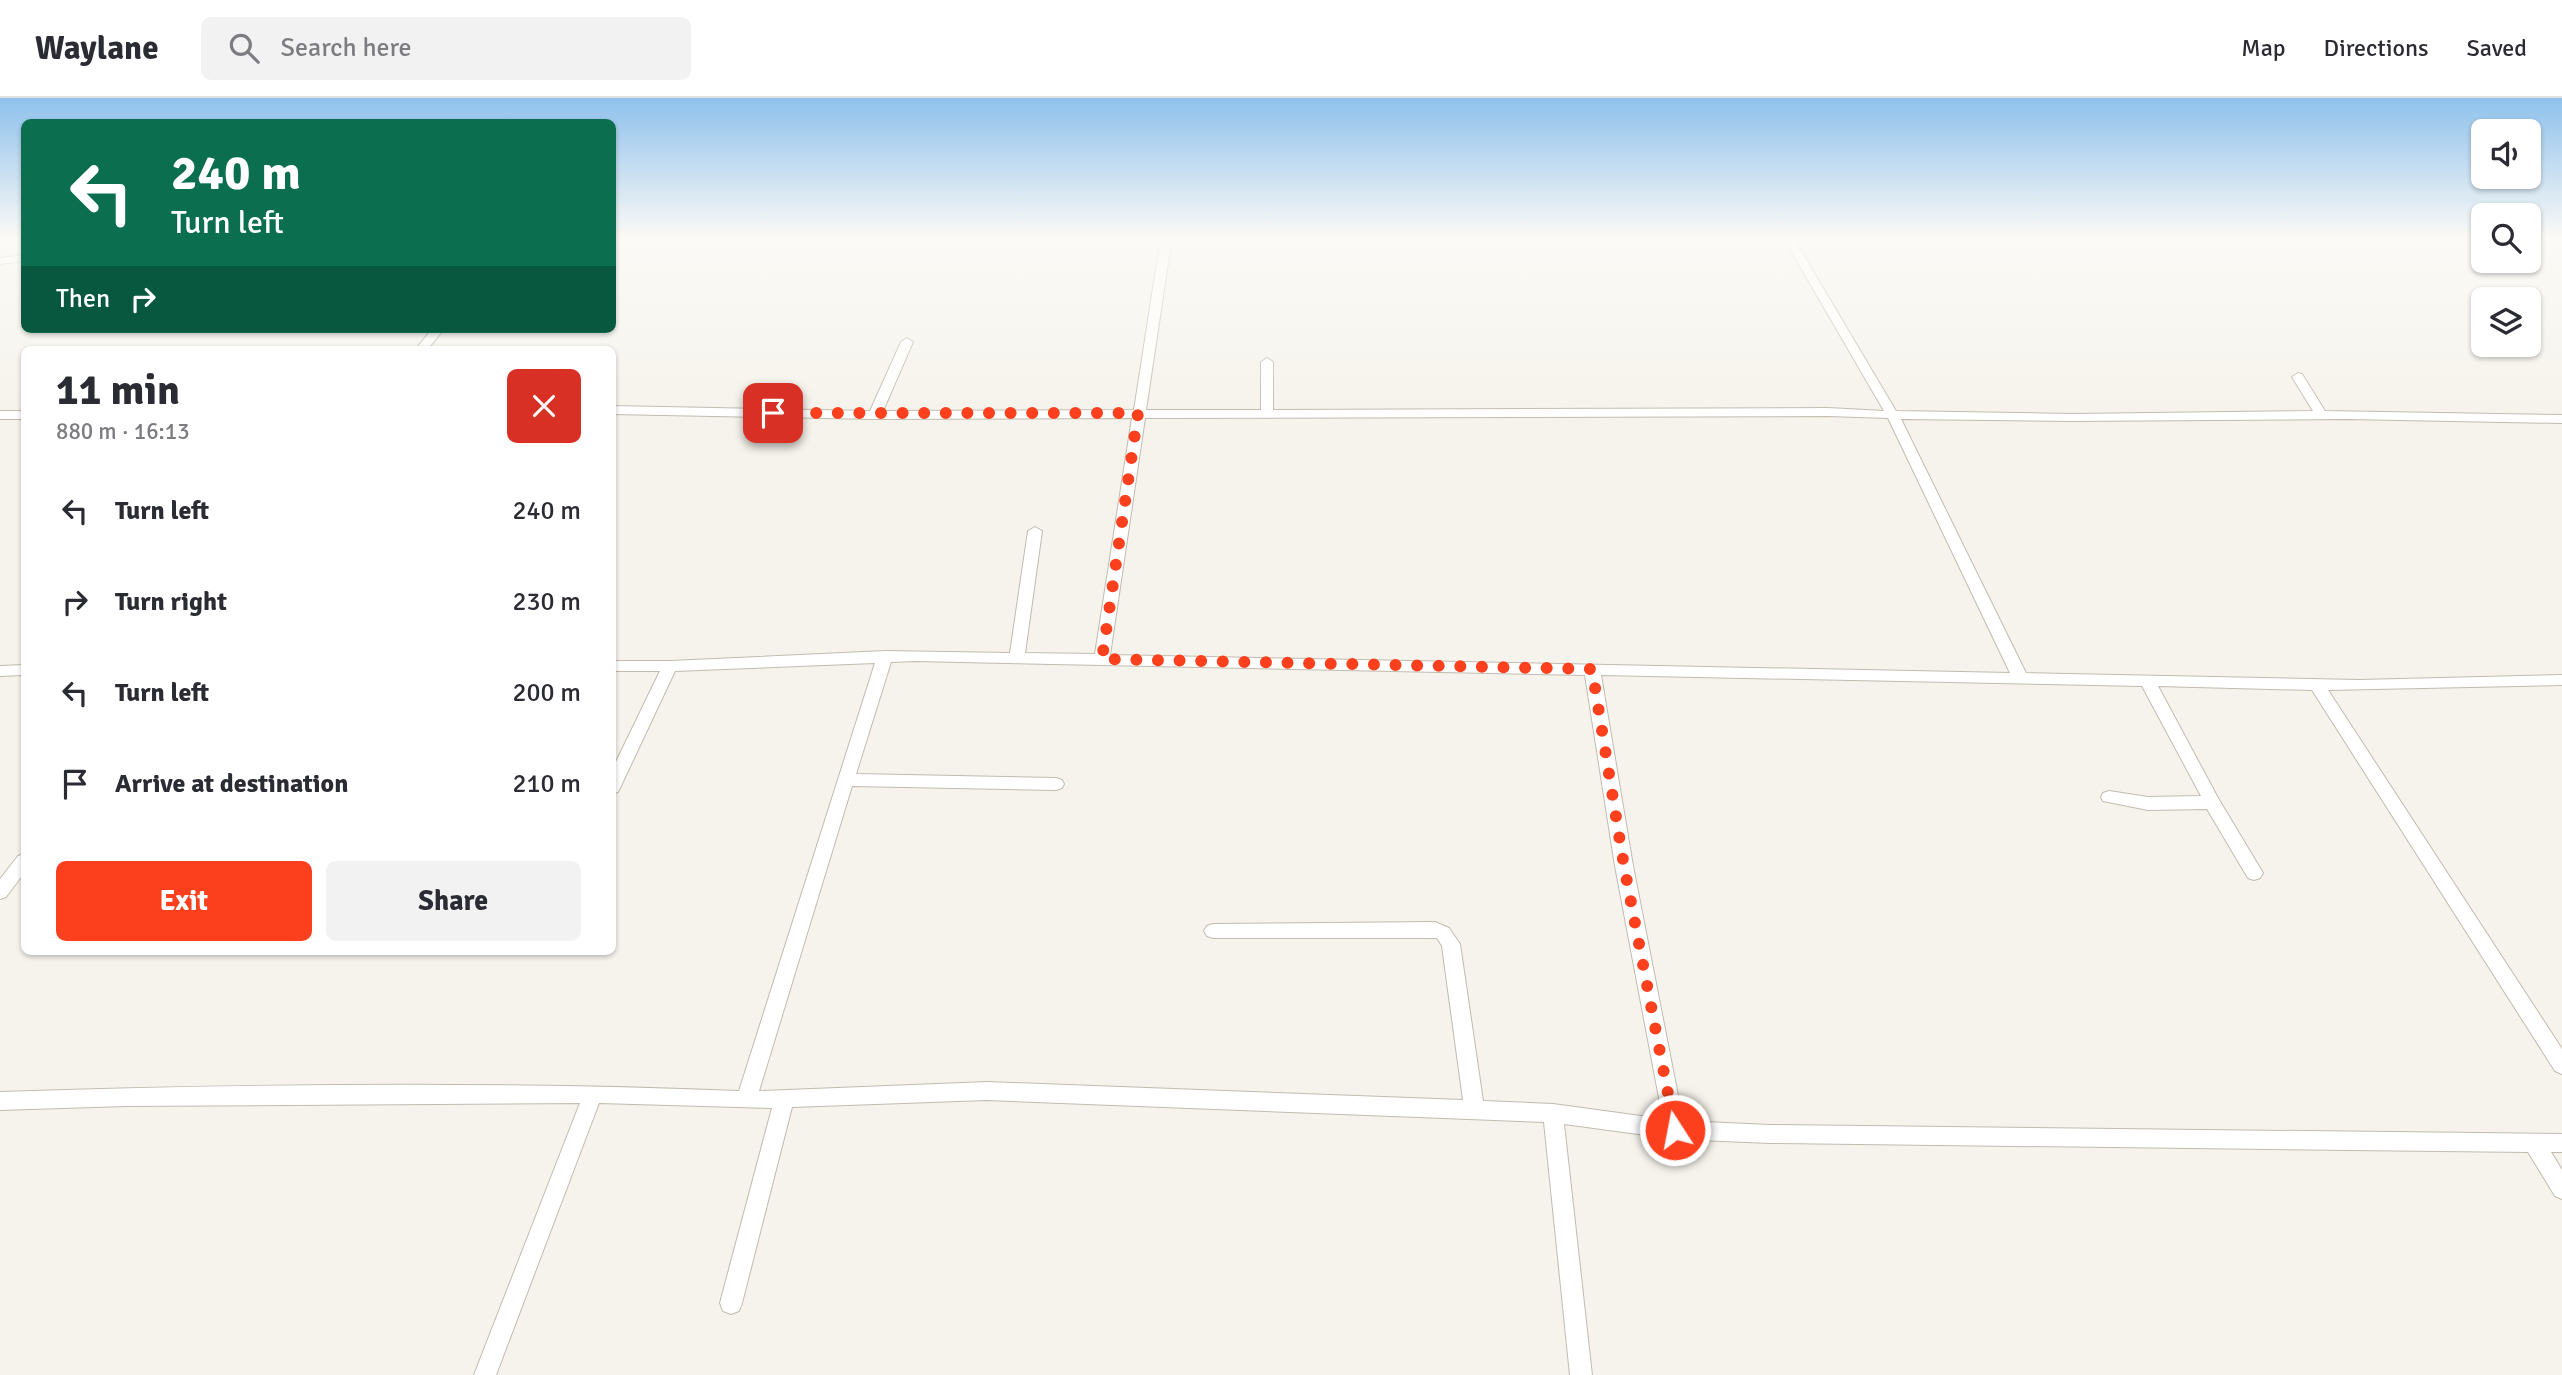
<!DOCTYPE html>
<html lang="en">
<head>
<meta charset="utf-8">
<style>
  body { margin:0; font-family:Signika,sans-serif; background:#f2f2f3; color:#2b2b33; height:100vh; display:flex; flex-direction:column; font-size:26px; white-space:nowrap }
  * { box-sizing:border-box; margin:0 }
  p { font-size:23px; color:#7c7c81 }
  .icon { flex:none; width:38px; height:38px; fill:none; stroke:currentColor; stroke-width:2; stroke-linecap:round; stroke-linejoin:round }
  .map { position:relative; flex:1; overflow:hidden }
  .drawer { position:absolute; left:21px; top:248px; width:595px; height:609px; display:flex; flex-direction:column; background:#fff; border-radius:10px; box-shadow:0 2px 5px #0004 }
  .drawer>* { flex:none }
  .banner { position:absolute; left:21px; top:21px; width:595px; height:214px; border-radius:10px; box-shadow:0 2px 5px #0004; background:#0b6e4f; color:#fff; overflow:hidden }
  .tools { position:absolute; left:2471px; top:21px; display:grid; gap:14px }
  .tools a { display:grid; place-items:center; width:70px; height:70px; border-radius:10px; background:#fff; box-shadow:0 2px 5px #0004; font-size:35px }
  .pin { position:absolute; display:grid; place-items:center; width:60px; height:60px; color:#fff; margin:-30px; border-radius:14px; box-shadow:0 4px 10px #0006 }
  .me { position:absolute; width:77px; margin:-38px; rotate:349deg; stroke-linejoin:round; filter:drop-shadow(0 0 5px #0008) }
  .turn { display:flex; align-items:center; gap:24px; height:147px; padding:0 35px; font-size:32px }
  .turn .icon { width:91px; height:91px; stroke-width:2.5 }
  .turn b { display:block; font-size:49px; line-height:60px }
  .then { display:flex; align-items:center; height:66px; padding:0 35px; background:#0003; gap:14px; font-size:26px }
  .round { display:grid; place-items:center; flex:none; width:74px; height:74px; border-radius:10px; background:#f2f2f3 }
  .head { display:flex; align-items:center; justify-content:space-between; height:119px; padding:0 35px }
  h1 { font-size:42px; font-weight:800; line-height:52px }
  .action { display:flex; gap:14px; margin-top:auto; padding:14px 35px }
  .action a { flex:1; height:80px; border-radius:10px; background:#fc3f1d; color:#fff; font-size:28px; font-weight:800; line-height:80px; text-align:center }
  .action a+a { background:#f2f2f3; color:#2b2b33 }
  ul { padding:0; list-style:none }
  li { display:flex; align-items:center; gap:21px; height:91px; padding:0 35px }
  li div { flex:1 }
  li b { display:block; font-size:26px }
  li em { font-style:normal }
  header { display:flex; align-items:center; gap:42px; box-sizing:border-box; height:98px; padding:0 35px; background:#fff; border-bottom:2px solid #e1e1e2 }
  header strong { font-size:33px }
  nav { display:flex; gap:38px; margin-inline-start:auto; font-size:24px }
  .search { width:490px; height:63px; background:#f2f2f3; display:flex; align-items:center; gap:18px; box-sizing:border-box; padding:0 24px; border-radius:10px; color:#7c7c81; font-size:26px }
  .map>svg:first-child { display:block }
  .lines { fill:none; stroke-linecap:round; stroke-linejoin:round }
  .minor-casing { stroke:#c2bbae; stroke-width:2 }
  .minor { fill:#fff; fill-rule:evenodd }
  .route { stroke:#fc3f1d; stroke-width:12; stroke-dasharray:0 21.6 }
</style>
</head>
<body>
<header>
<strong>Waylane</strong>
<div class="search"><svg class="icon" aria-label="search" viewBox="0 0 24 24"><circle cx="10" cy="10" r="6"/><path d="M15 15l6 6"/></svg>Search here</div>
<nav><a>Map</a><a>Directions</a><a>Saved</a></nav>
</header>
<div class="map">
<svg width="2562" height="1277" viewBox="0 0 2562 1277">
  <rect width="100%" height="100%" fill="#f6f3ec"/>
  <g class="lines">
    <!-- minor casing -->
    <g class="minor-casing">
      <g id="minor">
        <path d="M612,138H2075L2070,141L1797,146L1896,313L2072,316L2313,313L2292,279L2298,275L2302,276L2325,313L2562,317V325L2348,321L2072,323L1901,321L2026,575L2359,582L2562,577V587L2328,592L2562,951V976L2555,973L2312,592L2158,588L2218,700L2263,775L2260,780L2254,782L2248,780L2207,711L2148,712L2103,703L2101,699L2103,695L2109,693L2148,699L2201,698L2142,588L1601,577L1633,768L1683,1023L1770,1027L2562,1036V1054H2551L2562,1072V1101L2555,1098L2528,1054L1770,1045L1675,1041L1564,1026L1592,1277H1570L1544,1024L987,1002L792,1009L742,1205L739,1213L731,1216L723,1213L720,1205L772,1010L599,1005L496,1277H474L580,1005L126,1008L0,1012V994C246,986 493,983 739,993L875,565L675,573L620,690L618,694L612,696V672L660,573H612V563H670L885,553L1010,555L1028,433L1035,429L1042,433L1025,555L1095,556L1132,320L875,321L612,316V308L870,313L901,244L907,240L913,244L883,313L1134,312L1160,145L612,143ZM1171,145L1787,146L1884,313L1828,310L1273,312V264L1267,260L1261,264V312H1146ZM1828,318L1888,320L2010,575L1110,557L1145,320ZM914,563L1585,577L1615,768L1663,1021L1553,1006L1483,1003L1460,846L1449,830L1435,824L1213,826L1207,828L1204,833L1207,838L1213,840H1437L1442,848L1463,1002L987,984L759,993L852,688L1056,692L1062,690L1064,686L1062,682L1056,680L856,676L891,564Z"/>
        <polygon points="24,157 24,163 0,166 0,160"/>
        <polygon points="432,231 444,231 427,252 415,252"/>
        <rect x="0" y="313" width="24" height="8"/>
        <polygon points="24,567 24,577 0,578 0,568"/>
        <polygon points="24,756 24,775 6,799 0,801 0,781 18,758"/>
      </g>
    </g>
    <!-- minor -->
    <use href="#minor" class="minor"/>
  </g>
  <!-- sky -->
  <linearGradient id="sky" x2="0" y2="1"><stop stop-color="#8fc1ec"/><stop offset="0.44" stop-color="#fbfaf6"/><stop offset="1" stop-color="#fbfaf6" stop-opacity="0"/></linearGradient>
  <rect width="2562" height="317" fill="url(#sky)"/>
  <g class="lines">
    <!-- route -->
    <polyline class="route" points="773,315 1138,315 1102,561 1592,571 1624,768 1675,1032"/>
  </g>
</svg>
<div class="tools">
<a><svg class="icon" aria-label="sound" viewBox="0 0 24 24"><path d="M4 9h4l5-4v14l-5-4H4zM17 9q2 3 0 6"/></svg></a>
<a><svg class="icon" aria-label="search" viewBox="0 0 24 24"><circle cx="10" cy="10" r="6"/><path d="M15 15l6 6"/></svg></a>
<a><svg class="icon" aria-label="layers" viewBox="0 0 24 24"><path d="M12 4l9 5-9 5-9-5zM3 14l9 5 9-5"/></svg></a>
</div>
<div class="pin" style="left:773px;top:315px;background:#d93025"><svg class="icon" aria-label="arrive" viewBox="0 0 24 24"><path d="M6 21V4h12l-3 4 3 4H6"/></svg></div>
<svg class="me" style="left:1675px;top:1032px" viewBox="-20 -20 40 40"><circle r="17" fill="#fc3f1d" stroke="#fff" stroke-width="3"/><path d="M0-11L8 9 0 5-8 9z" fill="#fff"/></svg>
<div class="banner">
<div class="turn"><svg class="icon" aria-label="left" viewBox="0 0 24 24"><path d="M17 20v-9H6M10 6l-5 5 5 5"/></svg><div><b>240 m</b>Turn left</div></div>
<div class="then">Then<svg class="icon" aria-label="right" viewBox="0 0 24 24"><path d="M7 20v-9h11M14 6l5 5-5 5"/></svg></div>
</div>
<section class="drawer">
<div class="head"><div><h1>11 min</h1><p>880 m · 16:13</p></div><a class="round" style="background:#d93025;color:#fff"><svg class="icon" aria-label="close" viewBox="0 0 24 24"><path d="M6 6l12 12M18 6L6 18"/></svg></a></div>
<ul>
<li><svg class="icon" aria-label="left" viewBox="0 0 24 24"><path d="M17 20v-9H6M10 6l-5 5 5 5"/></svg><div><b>Turn left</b></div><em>240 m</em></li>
<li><svg class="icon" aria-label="right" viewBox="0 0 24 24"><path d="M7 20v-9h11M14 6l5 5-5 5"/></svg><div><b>Turn right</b></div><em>230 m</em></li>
<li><svg class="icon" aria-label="left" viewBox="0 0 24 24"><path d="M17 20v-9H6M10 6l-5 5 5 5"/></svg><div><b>Turn left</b></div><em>200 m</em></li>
<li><svg class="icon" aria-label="arrive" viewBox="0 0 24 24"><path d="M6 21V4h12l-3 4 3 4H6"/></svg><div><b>Arrive at destination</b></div><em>210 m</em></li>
</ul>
<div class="action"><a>Exit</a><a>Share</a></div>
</section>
</div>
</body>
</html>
